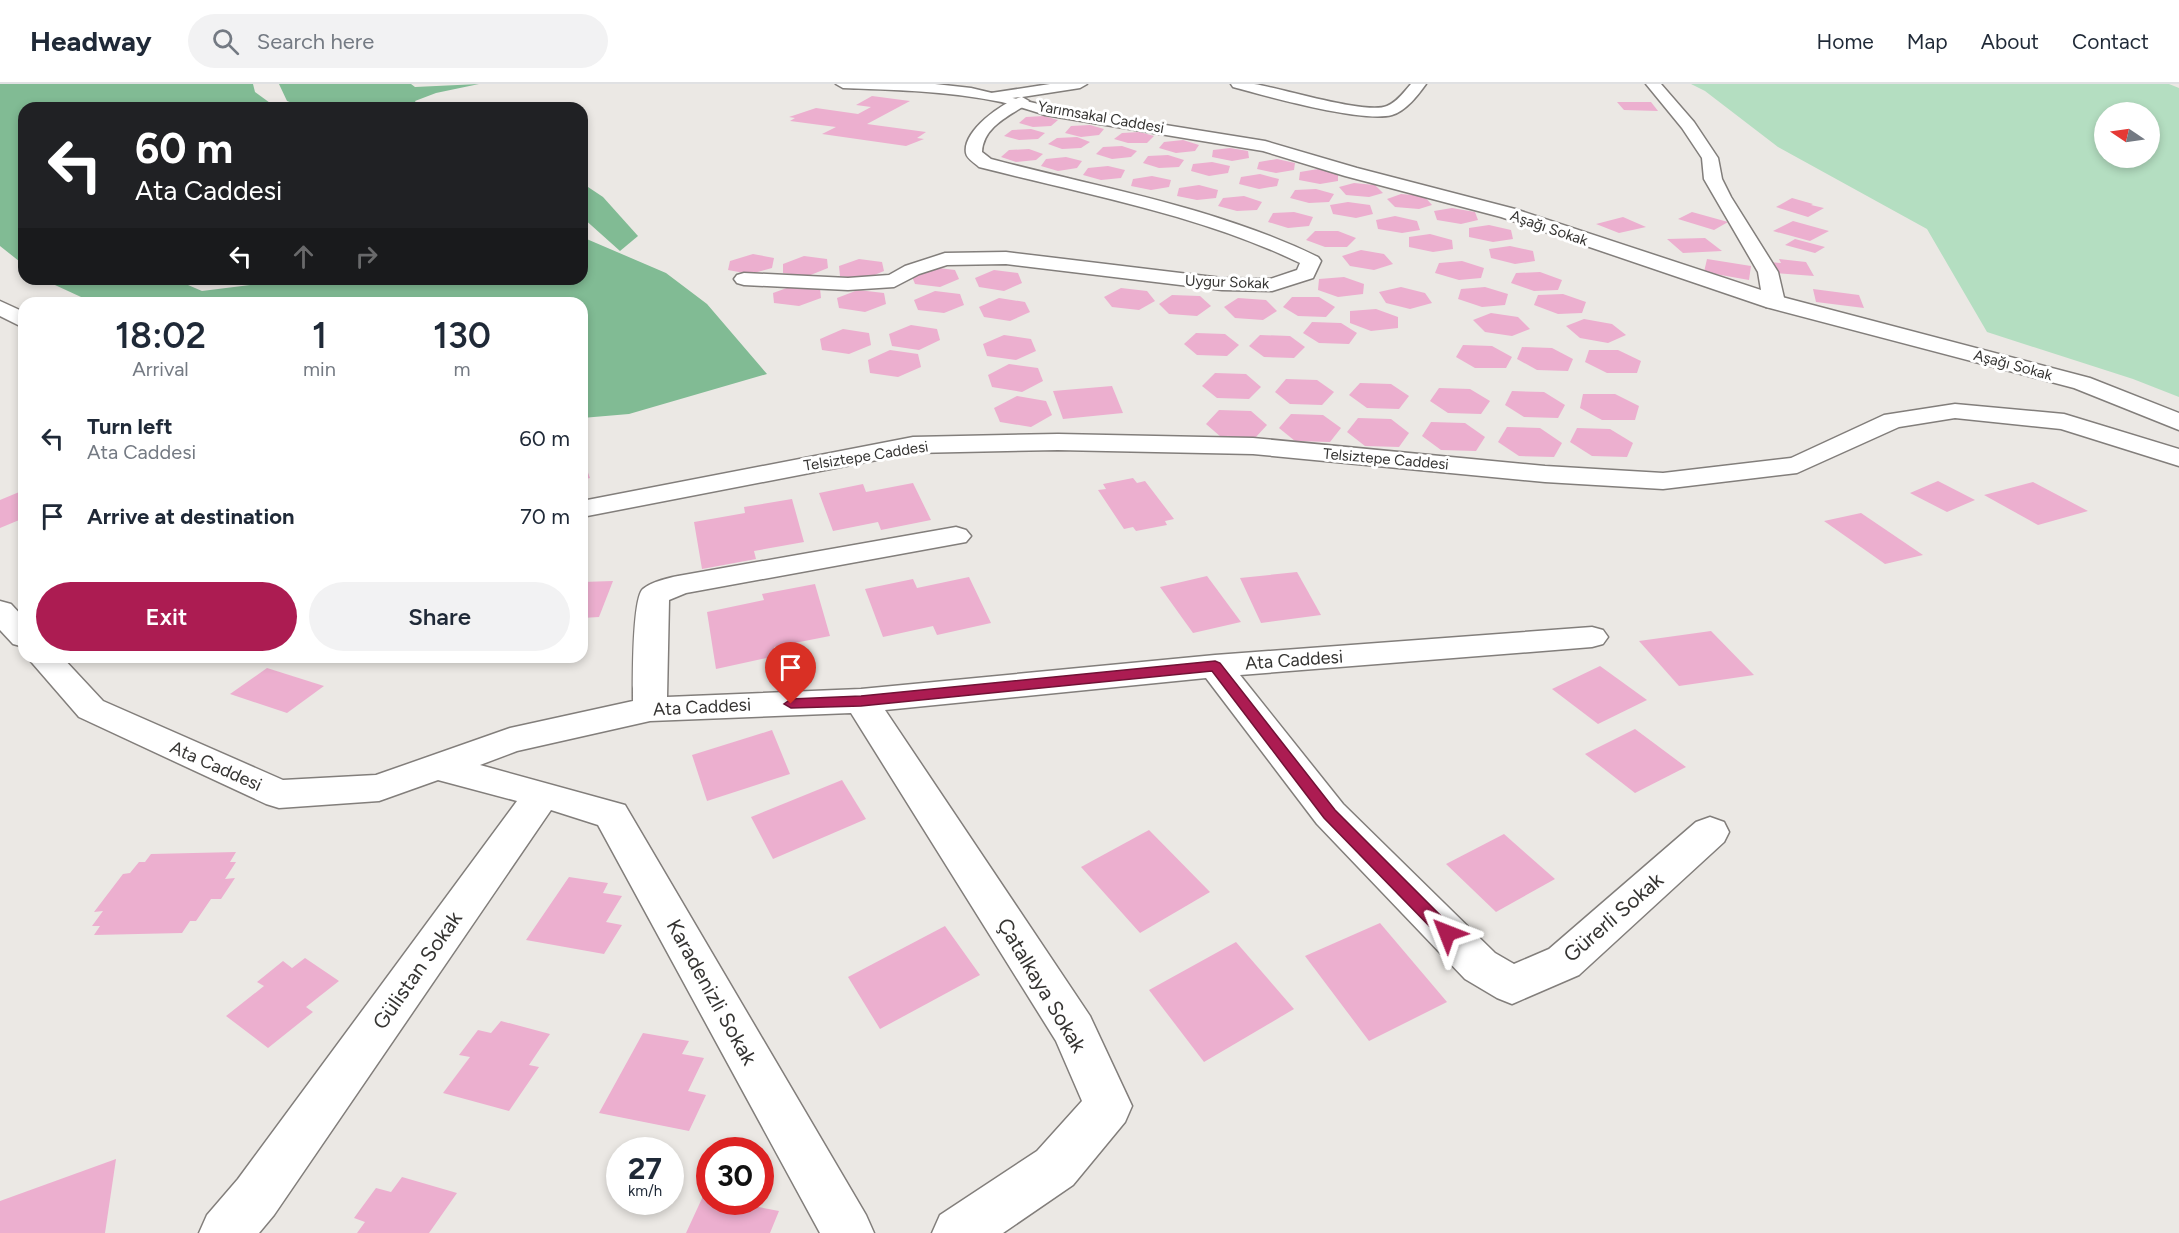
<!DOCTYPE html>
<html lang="en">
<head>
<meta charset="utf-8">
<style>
  body { margin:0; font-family:Figtree,sans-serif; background:#f2f2f3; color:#1f2937; height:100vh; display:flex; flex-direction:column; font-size:22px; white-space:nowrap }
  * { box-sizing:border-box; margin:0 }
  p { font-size:20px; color:#747a83 }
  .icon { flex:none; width:33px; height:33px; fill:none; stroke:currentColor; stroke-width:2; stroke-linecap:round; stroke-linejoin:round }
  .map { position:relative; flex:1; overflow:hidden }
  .panel { position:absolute; left:18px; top:213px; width:570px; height:366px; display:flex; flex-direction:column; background:#fff; border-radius:18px; box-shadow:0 3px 9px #0003 }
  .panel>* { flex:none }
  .top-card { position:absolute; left:18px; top:18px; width:570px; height:183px; border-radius:18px; box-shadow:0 3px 9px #0003; background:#202124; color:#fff; overflow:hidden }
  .needle { width:39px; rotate:283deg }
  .fabs { position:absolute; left:2094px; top:18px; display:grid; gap:12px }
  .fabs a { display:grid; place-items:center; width:66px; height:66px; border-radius:50%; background:#fff; box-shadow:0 3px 9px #0003; font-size:30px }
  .speed { position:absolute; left:606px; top:1053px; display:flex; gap:12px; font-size:30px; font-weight:700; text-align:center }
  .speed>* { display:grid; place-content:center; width:78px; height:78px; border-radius:50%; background:#fff; box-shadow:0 3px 9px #0003; line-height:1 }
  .speed small { font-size:15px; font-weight:400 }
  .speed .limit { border:9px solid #d22; background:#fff; color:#111 }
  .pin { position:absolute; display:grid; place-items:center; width:51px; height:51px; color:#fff; margin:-62px -26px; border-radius:50% 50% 50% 0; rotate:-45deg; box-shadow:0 0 6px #0007 }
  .pin .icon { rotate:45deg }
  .me { position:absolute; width:66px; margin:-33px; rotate:315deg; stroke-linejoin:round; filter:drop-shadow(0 0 4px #0008) }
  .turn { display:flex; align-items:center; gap:21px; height:126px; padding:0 18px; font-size:27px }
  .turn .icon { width:78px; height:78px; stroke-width:2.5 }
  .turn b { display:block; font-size:42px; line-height:51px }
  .lanes { display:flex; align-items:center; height:57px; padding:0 18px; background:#0003; justify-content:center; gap:30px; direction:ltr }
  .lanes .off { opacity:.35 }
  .eta { display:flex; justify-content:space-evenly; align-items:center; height:102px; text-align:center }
  .eta b { font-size:36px; font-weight:600; line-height:42px }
  .button { display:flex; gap:12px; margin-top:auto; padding:12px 18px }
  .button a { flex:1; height:69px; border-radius:36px; background:#ac1c52; color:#fff; font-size:24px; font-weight:600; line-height:69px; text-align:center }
  .button a+a { background:#f2f2f3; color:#1f2937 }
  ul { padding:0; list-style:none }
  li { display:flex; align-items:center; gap:18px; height:78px; padding:0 18px }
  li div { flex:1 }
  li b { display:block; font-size:22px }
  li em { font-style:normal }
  header { display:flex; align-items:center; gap:36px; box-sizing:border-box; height:84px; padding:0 30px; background:#fff; border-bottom:2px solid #e0e1e3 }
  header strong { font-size:28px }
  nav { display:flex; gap:33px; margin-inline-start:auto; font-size:21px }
  .search { width:420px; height:54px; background:#f2f2f3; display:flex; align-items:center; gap:15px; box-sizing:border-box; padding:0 21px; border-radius:33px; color:#747a83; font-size:22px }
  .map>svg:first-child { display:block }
  .green { fill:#b4dec1; fill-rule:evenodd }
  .forest { fill:#81bb94 }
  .building { fill:#ecafcf }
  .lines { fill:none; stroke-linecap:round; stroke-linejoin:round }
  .street-casing { stroke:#827e7b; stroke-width:3 }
  .secondary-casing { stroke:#827e7b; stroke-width:3 }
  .street { fill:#fff; fill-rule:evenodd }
  .secondary { fill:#fff; fill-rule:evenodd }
  .route { fill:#ac1c52; stroke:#701235; stroke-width:1.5 }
  .labels { text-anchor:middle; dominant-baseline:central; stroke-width:6; stroke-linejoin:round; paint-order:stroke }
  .far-street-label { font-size:15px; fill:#353432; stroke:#fff }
  .street-label { font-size:18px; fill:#353432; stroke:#fff }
  .near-street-label { font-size:21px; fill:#353432; stroke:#fff }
</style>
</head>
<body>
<header>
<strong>Headway</strong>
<div class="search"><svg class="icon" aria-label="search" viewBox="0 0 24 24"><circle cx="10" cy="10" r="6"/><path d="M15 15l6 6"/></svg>Search here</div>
<nav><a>Home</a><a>Map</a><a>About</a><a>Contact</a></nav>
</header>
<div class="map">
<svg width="2179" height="1149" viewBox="0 0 2179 1149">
  <rect width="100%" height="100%" fill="#ebe8e4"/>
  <!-- green -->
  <path class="green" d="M1691,0H2169L2179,4V313L2133,295L1987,248L1927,145L1778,63L1705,7ZM2104,28H2150V74H2104Z"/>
  <!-- forest -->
  <g class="forest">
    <polygon points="0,0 253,0 255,8 277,24 24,24 24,181 0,162"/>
    <polygon points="279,0 411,0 415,3 479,0 436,9 415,17 419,24 305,24 287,17"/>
    <polygon points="582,99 603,113 638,152 620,167 582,133"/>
    <polygon points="582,153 666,189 707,220 767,290 629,330 582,334 582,219 94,219 42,195 174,195 202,207 273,198 280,195 582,195"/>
  </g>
  <!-- building -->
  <g class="building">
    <polygon points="872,12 910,17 867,40 926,48 917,54 924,55 906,62 822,50 836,43 790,37 795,34 789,33 816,24 858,30 871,23 856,21"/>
    <polygon points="1617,18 1651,18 1658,27 1624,26"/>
    <polygon points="1044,32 1058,36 1051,42 1033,43 1019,39 1026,33"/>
    <polygon points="1090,41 1104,45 1099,51 1081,53 1065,49 1071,42"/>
    <polygon points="1031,45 1045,49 1038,55 1019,56 1004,52 1012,46"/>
    <polygon points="1140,48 1154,52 1147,59 1128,59 1114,55 1122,49"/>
    <polygon points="1077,53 1090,58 1081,64 1062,65 1048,60 1057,54"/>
    <polygon points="1183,56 1199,61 1195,67 1176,69 1159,64 1164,58"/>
    <polygon points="1122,62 1137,67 1131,73 1112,75 1096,70 1103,63"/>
    <polygon points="1230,64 1248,67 1249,74 1232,77 1212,73 1213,66"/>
    <polygon points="1029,65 1043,70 1036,76 1016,78 1001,73 1009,66"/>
    <polygon points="1168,71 1184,76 1179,83 1159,84 1143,79 1148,72"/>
    <polygon points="1066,73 1082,77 1077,84 1058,87 1041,82 1046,75"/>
    <polygon points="1277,75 1295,79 1294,86 1276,89 1257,85 1259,78"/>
    <polygon points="1212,78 1230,82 1228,89 1209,92 1191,87 1193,80"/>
    <polygon points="1108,82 1125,86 1121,94 1101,96 1083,91 1088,84"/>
    <polygon points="1318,85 1338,89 1338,97 1320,100 1299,96 1300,88"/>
    <polygon points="1260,90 1279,95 1277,102 1259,105 1239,100 1241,93"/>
    <polygon points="1152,92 1171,96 1169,103 1151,106 1131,102 1133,95"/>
    <polygon points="1354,99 1375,101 1383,109 1369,113 1346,111 1339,103"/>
    <polygon points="1199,101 1218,106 1216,114 1197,116 1177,112 1179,104"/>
    <polygon points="1316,105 1334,110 1329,118 1309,119 1290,114 1295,106"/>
    <polygon points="1401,110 1424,112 1432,121 1419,125 1395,123 1387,115"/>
    <polygon points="1244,112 1262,118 1257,126 1237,127 1218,122 1223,114"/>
    <polygon points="1792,114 1813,120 1811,121 1824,124 1808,133 1776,123"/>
    <polygon points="1348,118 1370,121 1373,130 1356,134 1333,130 1330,121"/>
    <polygon points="1452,124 1475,128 1478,136 1461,140 1437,136 1434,127"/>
    <polygon points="1294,128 1313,133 1309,142 1288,144 1268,138 1273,129"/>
    <polygon points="1692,128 1728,138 1714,146 1678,135"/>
    <polygon points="1395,132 1417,137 1420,146 1402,149 1378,145 1376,136"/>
    <polygon points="1623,133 1646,143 1619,149 1596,140"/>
    <polygon points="1793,137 1829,147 1810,157 1773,147"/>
    <polygon points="1489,141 1511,146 1513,155 1493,158 1469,153 1469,144"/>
    <polygon points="1315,147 1338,147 1356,154 1347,163 1325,163 1306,156"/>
    <polygon points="1430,150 1452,156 1453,165 1433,168 1409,163 1409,153"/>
    <polygon points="1705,154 1722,167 1683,169 1667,155"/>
    <polygon points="1795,155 1825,163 1815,169 1785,161"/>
    <polygon points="1510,162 1533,167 1535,177 1515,180 1491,174 1489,165"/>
    <polygon points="1361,166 1384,170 1393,180 1374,186 1350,182 1342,172"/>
    <polygon points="753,170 774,174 772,184 750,190 728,186 730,177"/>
    <polygon points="804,172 827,175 828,184 808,192 783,189 783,180"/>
    <polygon points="859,175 882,178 884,187 865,195 840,192 839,182"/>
    <polygon points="1707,175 1751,182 1749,196 1704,188"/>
    <polygon points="1779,175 1806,178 1814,192 1775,189 1770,178 1781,179"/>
    <polygon points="1462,177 1484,184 1481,194 1459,196 1435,189 1439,179"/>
    <polygon points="931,183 955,186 959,195 940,203 915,200 911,190"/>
    <polygon points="994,186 1018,189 1022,199 1004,207 979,203 975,194"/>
    <polygon points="1540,188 1562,196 1558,206 1534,207 1511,199 1516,189"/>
    <polygon points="1344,193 1364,200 1363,210 1338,213 1318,206 1319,195"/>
    <polygon points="795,201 820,204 821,214 799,222 774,219 773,209"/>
    <polygon points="1401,203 1425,209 1432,219 1410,225 1386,219 1379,208"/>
    <polygon points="1485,203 1508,210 1505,221 1482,223 1458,215 1461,205"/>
    <polygon points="1121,204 1147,207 1155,217 1139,226 1112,223 1104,213"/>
    <polygon points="1813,205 1859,211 1864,224 1816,218"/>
    <polygon points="858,206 884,209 886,220 865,228 839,224 837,214"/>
    <polygon points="935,207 960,210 964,221 944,229 918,226 914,216"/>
    <polygon points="1563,210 1586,218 1582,229 1558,230 1534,221 1538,211"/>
    <polygon points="1172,211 1200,212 1211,222 1197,232 1169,230 1159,220"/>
    <polygon points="1292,213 1319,213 1335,223 1326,233 1298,232 1283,223"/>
    <polygon points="999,214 1025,218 1030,228 1010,237 984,233 979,223"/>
    <polygon points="1238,214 1266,216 1277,227 1263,236 1235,234 1224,223"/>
    <polygon points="1376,225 1398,233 1398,244 1371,247 1350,239 1350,227"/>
    <polygon points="1491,229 1518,233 1530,245 1512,252 1485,248 1473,236"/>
    <polygon points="1584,235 1612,240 1626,251 1608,259 1580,254 1566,242"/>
    <polygon points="1312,238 1341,239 1357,249 1349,260 1319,259 1303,249"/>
    <polygon points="911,241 937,245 940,256 919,266 892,262 889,250"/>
    <polygon points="843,245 869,249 871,261 849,270 822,266 820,255"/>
    <polygon points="1196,249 1225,250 1239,261 1227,272 1197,271 1184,260"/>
    <polygon points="1004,251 1031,255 1036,267 1016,276 987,272 983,260"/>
    <polygon points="1260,251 1290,252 1305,263 1294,274 1264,273 1249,262"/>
    <polygon points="1463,261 1492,262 1512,273 1506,284 1475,284 1456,273"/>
    <polygon points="1522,263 1552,264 1573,275 1568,287 1537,286 1517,275"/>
    <polygon points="890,266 918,270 921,283 898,293 870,289 868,276"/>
    <polygon points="1589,266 1618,266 1641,277 1637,289 1607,289 1585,278"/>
    <polygon points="1009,280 1038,284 1043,297 1022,308 992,303 988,291"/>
    <polygon points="1215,289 1246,290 1261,303 1249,315 1217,314 1202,302"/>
    <polygon points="1286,295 1317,296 1334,308 1322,321 1290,320 1275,308"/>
    <polygon points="1360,299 1391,300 1409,312 1399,325 1367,324 1349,311"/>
    <polygon points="1112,302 1123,329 1063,335 1053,307"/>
    <polygon points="1439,304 1470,305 1490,317 1481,330 1448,329 1430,317"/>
    <polygon points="1512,307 1544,308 1565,321 1558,334 1524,333 1505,321"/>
    <polygon points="1583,310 1615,310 1639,322 1635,336 1602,336 1580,324"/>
    <polygon points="1017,312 1046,317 1052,331 1031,343 1000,338 994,324"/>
    <polygon points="1219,326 1251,327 1267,341 1255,354 1221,353 1206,340"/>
    <polygon points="1291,330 1323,331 1341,344 1330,358 1295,357 1279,344"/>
    <polygon points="1358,334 1391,335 1409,349 1399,363 1365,362 1347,348"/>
    <polygon points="1431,338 1465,339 1485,353 1476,367 1441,366 1422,352"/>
    <polygon points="1507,343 1540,344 1562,359 1554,373 1519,372 1498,358"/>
    <polygon points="1577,344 1610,345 1633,359 1627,373 1592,372 1570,358"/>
    <polygon points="582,372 590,394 582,396"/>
    <polygon points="1133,394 1137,399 1145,397 1174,435 1165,437 1167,441 1136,447 1133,443 1124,445 1098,406 1106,405 1103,400"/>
    <polygon points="1938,397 1975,416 1947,428 1910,409"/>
    <polygon points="2033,398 2088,427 2038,441 1984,411"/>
    <polygon points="913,399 931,436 881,446 878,438 833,447 819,409 863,400 866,408"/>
    <polygon points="24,406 24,434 0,444 0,416"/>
    <polygon points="792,415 804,458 754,467 756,475 702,485 694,438 745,429 744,423"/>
    <polygon points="1861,429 1923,471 1885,480 1824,437"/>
    <polygon points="1297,488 1321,531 1261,539 1240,494"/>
    <polygon points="1207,492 1241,538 1193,549 1160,503"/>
    <polygon points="969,493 991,539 937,551 933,542 883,553 865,505 913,495 917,504"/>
    <polygon points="613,497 599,533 582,534 582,498"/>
    <polygon points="815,500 830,552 774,563 776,572 716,585 707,528 764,516 762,510"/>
    <polygon points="1711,547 1754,591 1679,602 1639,557"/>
    <polygon points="1600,582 1647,616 1598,640 1552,605"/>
    <polygon points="267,584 324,602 287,629 230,610"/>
    <polygon points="1635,645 1686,683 1635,709 1585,670"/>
    <polygon points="772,646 790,690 707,717 692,671"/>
    <polygon points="842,696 866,735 773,775 751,733"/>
    <polygon points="1149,746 1210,808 1140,849 1081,783"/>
    <polygon points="1504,750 1555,795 1496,828 1446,780"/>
    <polygon points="236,768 230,778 236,778 225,795 235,794 221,815 211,815 196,837 190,837 182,849 94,851 100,842 92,842 103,827 94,828 123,790 130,789 139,778 145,778 151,770"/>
    <polygon points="569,793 608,799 603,809 622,812 606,838 622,841 604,870 526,856"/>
    <polygon points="1380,839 1447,918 1369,957 1305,872"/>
    <polygon points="945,842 980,891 880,945 848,893"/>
    <polygon points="1236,858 1294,925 1204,978 1149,906"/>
    <polygon points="305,874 339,897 306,923 313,928 268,964 226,932 264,902 257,898 283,877 292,884"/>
    <polygon points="501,937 550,950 529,981 539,983 509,1027 443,1009 470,973 459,971 478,946 491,949"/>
    <polygon points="643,949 689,957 682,970 704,974 688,1007 706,1011 689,1047 599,1029"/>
    <polygon points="116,1075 105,1149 0,1149 0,1117"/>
    <polygon points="402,1093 457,1109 429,1149 357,1149 365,1138 354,1134 376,1104 391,1108"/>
    <polygon points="710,1097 710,1118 755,1118 753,1122 779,1127 770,1149 686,1149"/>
  </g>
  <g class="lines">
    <!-- street casing -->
    <g class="street-casing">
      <g id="street">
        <path d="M1050,0H1087L1080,4L1022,13L1029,17L1027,20C1009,32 983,43 982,68L991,75C1101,104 1215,123 1318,173L1321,177L1313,194L1272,207L1222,206L1006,180L947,181L919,190L894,203L848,206L744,201L737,199L734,195L737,191L744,189L848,194L889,191L905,182L945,169L1006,168L1222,194L1270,195L1297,186L1300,179C1201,131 1085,110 979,83C975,79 967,75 966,69C962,47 1003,18 1021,13L996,16L989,12L991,9Z"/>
        <path d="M1231,0C1238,0 1247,0 1254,0C1281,4 1366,31 1387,22C1397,18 1404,8 1411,0H1426C1418,11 1406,27 1392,31C1362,39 1266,12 1233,3Z"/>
        <polygon points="1646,0 1661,0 1694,38 1718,74 1722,95 1731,113 1778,188 1785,218 1782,223 1774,224 1766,223 1763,218 1758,188 1704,95 1702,74 1682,44"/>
        <path d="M956,443L966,446L971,452L966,458L686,509L669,516L667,613L861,605L1215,571L1592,543L1603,546L1608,553L1603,560L1592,563L1240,591L1343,720L1495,869L1514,880L1549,865L1696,738L1710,733L1724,738L1729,748L1724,758L1579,891L1512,920L1497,914L1465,895L1317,740L1206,594L885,626L1090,932L1132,1022L1125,1038L1073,1101L1003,1149H932L940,1131L1037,1067L1082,1017L1056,957L851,629L650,637L517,667L480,681L625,721L866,1131L874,1149H820L598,741L551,726L274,1131L259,1149H199L207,1131L238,1095L517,717L438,696L379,717L279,724L266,720L79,633L27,573H62L103,617L283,696L376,691L510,644L633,617C633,599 632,514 643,505C651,498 668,494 678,492Z"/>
        <polygon points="0,517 11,520 24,534 24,563 13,560 0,546"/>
      </g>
    </g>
    <!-- secondary casing -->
    <g class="secondary-casing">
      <g id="secondary">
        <path d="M836,0H935L971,4L1047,22L1265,57L1357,84L1515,125L1782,213L2090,294L2179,329V346L2074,304L1766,223L1501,133L1345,92L1263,67L1045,31C1028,26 1013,20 996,17C946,7 894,6 843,4Z"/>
        <polygon points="0,217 24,228 24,244 0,232"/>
        <polygon points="1955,320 2064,330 2179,365 2179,382 2061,345 1955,334 1899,343 1797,389 1663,405 1545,398 1253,370 1058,366 913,369 582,433 582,417 913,353 1058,350 1253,354 1545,382 1663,389 1791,374 1884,331"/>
      </g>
    </g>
    <!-- street -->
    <use href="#street" class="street"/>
    <!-- secondary -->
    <use href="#secondary" class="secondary"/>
  </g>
  <!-- route -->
  <polygon class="route" points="1215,577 1220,579 1335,726 1453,844 1455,849 1453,854 1447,856 1441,854 1324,734 1212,587 861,622 791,624 784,620 791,615 861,612"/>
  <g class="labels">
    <!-- far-street labels -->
    <g class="far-street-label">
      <text transform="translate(1101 33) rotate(10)">Yarımsakal Caddesi</text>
      <text transform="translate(1549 144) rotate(19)">Aşağı Sokak</text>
      <text transform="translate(1227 198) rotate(2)">Uygur Sokak</text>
      <text transform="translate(2013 281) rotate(15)">Aşağı Sokak</text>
      <text transform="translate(866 372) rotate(-9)">Telsiztepe Caddesi</text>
      <text transform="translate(1386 375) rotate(5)">Telsiztepe Caddesi</text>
    </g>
    <!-- street labels -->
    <g class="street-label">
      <text transform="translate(1294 576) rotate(-4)">Ata Caddesi</text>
      <text transform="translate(702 623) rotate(-3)">Ata Caddesi</text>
      <text transform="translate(216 682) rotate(24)">Ata Caddesi</text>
    </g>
    <!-- near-street labels -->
    <g class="near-street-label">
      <text transform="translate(1613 833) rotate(-41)">Gürerli Sokak</text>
      <text transform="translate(417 886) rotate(-55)">Gülistan Sokak</text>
      <text transform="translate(1042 901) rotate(59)">Çatalkaya Sokak</text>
      <text transform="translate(712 908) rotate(61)">Karadenizli Sokak</text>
    </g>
  </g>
</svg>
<div class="fabs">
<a><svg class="needle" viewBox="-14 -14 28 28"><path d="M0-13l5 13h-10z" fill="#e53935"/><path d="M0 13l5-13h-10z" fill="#747a83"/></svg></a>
</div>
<div class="speed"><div>27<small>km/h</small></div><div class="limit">30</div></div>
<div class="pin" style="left:791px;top:620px;background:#d93025"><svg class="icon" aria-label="arrive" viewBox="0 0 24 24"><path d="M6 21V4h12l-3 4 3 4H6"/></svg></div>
<svg class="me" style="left:1447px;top:849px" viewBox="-20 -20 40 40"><path d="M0-17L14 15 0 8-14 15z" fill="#ac1c52" stroke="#fff" stroke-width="4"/></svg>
<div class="top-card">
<div class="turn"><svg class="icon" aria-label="left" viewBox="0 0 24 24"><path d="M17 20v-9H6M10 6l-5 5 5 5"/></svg><div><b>60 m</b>Ata Caddesi</div></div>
<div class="lanes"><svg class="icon" aria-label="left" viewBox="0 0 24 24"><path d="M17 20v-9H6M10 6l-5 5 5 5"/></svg><svg class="icon off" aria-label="ahead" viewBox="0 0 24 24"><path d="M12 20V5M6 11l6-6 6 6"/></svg><svg class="icon off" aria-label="right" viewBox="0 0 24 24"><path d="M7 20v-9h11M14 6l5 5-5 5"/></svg></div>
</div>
<section class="panel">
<div class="eta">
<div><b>18:02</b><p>Arrival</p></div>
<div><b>1</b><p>min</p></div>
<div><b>130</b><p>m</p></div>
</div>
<ul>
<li><svg class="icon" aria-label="left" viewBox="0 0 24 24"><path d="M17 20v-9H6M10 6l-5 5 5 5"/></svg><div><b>Turn left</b><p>Ata Caddesi</p></div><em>60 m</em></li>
<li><svg class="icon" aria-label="arrive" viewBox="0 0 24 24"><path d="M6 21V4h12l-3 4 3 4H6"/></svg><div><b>Arrive at destination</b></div><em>70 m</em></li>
</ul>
<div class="button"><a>Exit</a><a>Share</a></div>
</section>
</div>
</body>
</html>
